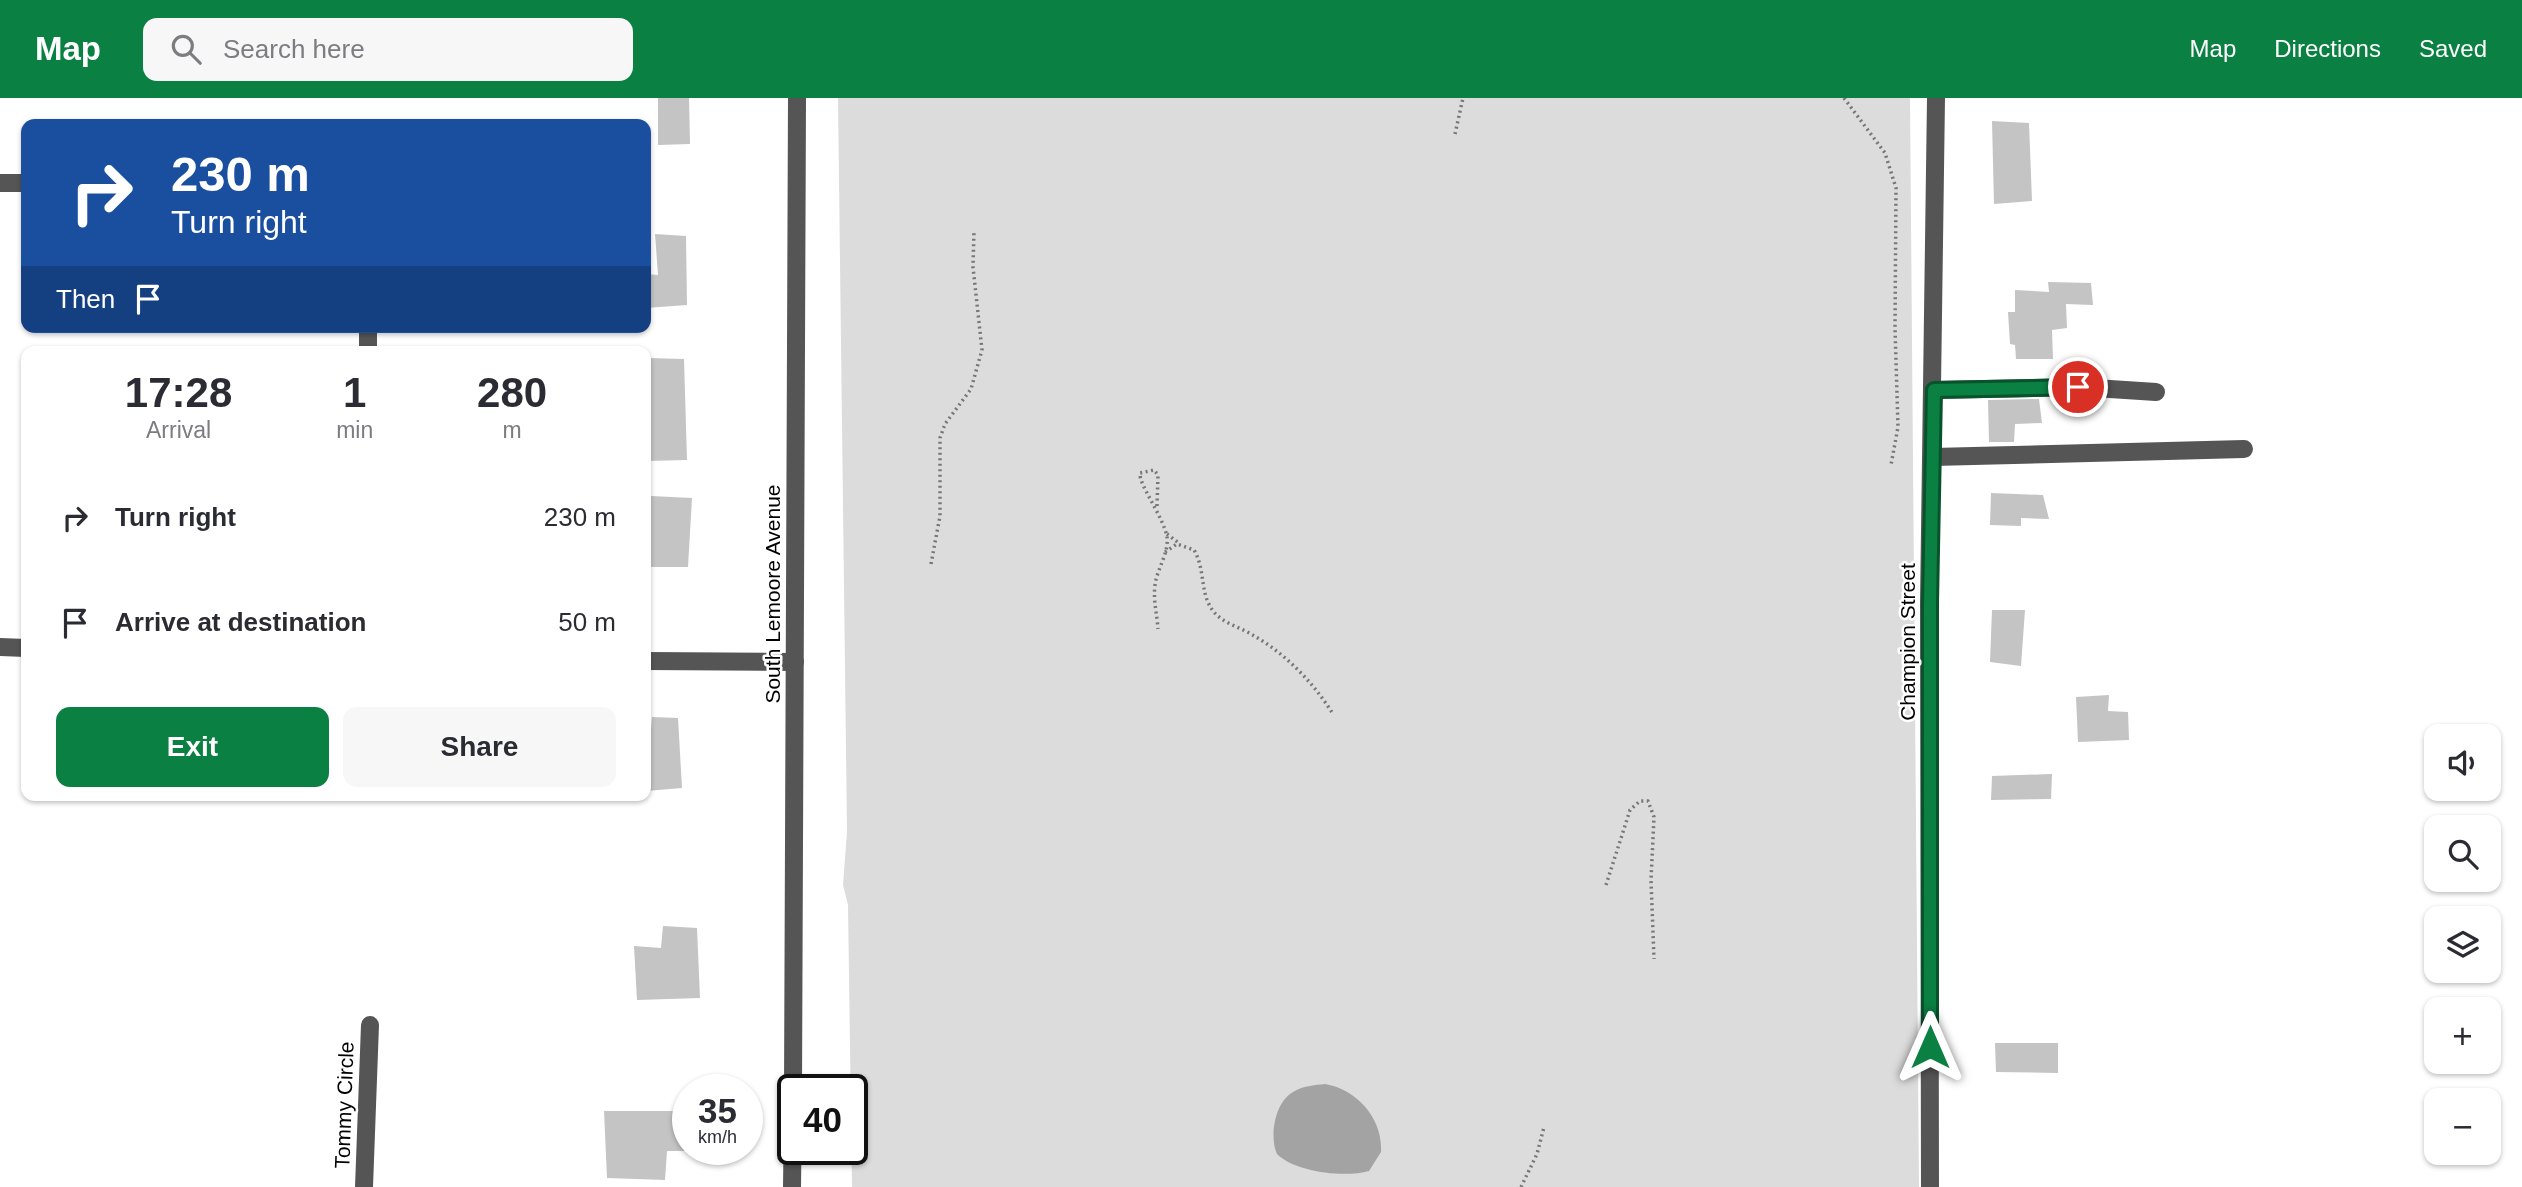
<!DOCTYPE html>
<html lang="en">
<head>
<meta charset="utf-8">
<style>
  body { margin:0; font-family:Arial,sans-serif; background:#f7f7f7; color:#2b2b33; height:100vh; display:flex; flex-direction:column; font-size:26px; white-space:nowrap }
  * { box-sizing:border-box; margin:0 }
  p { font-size:23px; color:#7c7c81 }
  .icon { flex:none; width:38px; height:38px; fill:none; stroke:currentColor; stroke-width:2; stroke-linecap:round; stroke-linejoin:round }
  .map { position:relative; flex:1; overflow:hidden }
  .details { position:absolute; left:21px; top:248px; width:630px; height:455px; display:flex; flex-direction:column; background:#fff; border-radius:14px; box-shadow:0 2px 5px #0004 }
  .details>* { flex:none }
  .top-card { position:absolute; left:21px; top:21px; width:630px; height:214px; border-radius:14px; box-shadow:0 2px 5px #0004; background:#1a4fa0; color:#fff; overflow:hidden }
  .controls { position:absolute; left:2424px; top:626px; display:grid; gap:14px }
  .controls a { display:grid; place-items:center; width:77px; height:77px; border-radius:14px; background:#fff; box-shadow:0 2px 5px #0004; font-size:35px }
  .speed { position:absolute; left:672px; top:976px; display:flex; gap:14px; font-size:35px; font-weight:700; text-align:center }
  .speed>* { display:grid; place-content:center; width:91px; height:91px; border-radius:50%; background:#fff; box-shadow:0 2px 5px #0004; line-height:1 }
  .speed small { font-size:18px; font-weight:400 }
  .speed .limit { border:4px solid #111; border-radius:10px; background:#fff; color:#111 }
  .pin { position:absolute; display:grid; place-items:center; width:60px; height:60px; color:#fff; margin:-30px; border:4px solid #fff; border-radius:50%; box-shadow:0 2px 7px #0007 }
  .me { position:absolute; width:77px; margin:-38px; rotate:0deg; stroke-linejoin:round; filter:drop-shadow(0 0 5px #0008) }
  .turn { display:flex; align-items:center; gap:24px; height:147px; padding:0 35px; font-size:32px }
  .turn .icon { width:91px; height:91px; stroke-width:2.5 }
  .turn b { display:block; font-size:49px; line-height:60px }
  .then { display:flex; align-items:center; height:66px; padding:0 35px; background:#0003; gap:14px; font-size:26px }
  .eta { display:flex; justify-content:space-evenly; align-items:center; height:119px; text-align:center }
  .eta b { font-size:42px; font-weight:800; line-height:49px }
  .button { display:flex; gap:14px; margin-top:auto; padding:14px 35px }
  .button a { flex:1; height:80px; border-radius:14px; background:#0b8043; color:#fff; font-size:28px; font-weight:800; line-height:80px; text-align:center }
  .button a+a { background:#f7f7f7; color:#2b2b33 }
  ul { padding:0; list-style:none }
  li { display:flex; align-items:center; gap:21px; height:105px; padding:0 35px }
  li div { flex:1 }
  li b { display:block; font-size:26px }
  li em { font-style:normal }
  header { display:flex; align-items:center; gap:42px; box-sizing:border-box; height:98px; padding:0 35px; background:#0b8043; color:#fff }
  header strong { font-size:33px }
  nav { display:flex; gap:38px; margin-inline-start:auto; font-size:24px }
  .search { width:490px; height:63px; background:#f7f7f7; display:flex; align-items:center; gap:18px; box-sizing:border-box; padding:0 24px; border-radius:14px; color:#7c7c81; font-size:26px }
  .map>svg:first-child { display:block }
  .green { fill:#dcdcdc }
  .water { fill:#a3a3a3 }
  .building { fill:#c4c4c4 }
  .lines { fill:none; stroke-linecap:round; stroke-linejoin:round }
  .path { stroke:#777; stroke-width:3.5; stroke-dasharray:2 3.5; stroke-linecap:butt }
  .minor { stroke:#555; stroke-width:18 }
  .route-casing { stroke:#07532c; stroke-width:18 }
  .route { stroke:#0b8043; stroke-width:12 }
  .labels { text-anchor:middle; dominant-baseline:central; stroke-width:5; stroke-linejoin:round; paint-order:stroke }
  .street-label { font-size:21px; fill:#000; stroke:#fff }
</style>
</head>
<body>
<header>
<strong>Map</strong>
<div class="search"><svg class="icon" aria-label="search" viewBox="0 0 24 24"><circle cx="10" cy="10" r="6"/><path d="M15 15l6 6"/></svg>Search here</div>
<nav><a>Map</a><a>Directions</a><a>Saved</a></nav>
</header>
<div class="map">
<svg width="2522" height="1089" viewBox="0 0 2522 1089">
  <rect width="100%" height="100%" fill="#fff"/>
  <!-- green -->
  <polygon class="green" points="838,0 1910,0 1919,1089 852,1089 848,807 843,787 847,734"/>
  <!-- water -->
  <path class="water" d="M1325,986C1356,991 1383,1020 1381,1054L1369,1073C1344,1080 1295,1074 1277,1056C1269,1038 1275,1004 1293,994C1303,988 1314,987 1325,986Z"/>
  <!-- building -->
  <g class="building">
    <polygon points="658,0 689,0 690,46 658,47"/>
    <polygon points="1992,23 2029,25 2032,103 1994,106"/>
    <polygon points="655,136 686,138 687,207 646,210 646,176 658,177"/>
    <polygon points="2048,184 2091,185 2093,207 2066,206 2067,230 2052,232 2053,261 2016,261 2015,247 2010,246 2008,214 2015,214 2015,192 2049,194"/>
    <polygon points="648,260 684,261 687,362 648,363"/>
    <polygon points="2039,301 2042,325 2015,326 2014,344 1989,344 1988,302"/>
    <polygon points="1991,395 2043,397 2049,421 2021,420 2021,428 1990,427"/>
    <polygon points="651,398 692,400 688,469 650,469"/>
    <polygon points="1992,512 2025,512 2021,568 1990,564"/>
    <polygon points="2109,597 2108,613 2128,614 2129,642 2078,644 2076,599"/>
    <polygon points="652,619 678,620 682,690 646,693"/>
    <polygon points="2052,676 2051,701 1991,702 1992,678"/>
    <polygon points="663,828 697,830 700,900 637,902 634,848 661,850"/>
    <polygon points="1995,945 2058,945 2058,975 1996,974"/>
    <polygon points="604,1013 686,1013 688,1053 667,1053 665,1082 607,1080"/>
  </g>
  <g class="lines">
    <!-- path -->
    <g class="path">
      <polyline points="1844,0 1885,55 1896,90 1895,230 1898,329 1891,367"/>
      <polyline points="1455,36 1463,0"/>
      <path d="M1157,408L1158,377L1154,372L1140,375C1138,385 1164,420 1167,439C1169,455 1157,471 1155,487C1153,502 1157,516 1158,531"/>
      <polyline points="1167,436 1180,446"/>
      <path d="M1165,454L1177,446L1194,452C1206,472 1199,496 1214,514C1223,525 1239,529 1251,536C1285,555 1313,584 1333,616"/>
      <polyline points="931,466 940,418 940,340 945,326 971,291 982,252 973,169 974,133"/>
      <polyline points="1606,787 1630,712 1640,703 1648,703 1654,719 1651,782 1654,861"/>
      <polyline points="1521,1089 1537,1056 1544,1029"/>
    </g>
    <!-- minor -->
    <g class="minor">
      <polyline points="0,85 26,85"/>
      <polyline points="368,229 368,254"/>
      <polyline points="1934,292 2079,289 2156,294"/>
      <polyline points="1933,359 2244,351"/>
      <polyline points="0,549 26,550"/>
      <polyline points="646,563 795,564"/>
      <polyline points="793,992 797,0"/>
      <polyline points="364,1089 370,927"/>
      <polyline points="792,1089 793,1011"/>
      <polyline points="1930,1089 1929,505 1936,0"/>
    </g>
  </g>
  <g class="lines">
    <!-- route casing -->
    <g class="route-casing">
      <polyline id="route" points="1930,949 1930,505 1934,292 2078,289"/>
    </g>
    <!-- route -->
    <use href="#route" class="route"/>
  </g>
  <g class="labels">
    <!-- street labels -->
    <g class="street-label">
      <text transform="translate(772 496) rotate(-90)">South Lemoore Avenue</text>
      <text transform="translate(1907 544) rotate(-90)">Champion Street</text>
      <text transform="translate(344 1007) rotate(-88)">Tommy Circle</text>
    </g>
  </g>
</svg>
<div class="controls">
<a><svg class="icon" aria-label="sound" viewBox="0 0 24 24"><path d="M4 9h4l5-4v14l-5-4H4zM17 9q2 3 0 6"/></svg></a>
<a><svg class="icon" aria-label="search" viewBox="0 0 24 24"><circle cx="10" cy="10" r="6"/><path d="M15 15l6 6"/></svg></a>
<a><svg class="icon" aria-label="layers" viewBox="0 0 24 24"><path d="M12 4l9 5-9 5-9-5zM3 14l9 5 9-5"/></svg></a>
<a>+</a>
<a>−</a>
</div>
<div class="speed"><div>35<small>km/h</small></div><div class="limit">40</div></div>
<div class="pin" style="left:2078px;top:289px;background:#d93025"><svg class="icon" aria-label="arrive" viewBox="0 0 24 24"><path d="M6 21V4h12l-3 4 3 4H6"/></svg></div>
<svg class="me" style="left:1930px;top:949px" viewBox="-20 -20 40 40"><path d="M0-17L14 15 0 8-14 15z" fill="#0b8043" stroke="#fff" stroke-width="4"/></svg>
<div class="top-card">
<div class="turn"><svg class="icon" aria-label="right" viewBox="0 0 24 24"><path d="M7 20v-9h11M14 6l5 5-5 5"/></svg><div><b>230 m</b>Turn right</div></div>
<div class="then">Then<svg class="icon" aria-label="arrive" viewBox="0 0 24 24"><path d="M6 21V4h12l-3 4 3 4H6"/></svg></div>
</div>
<section class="details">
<div class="eta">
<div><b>17:28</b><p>Arrival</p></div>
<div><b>1</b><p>min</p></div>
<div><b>280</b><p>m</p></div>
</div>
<ul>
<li><svg class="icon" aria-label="right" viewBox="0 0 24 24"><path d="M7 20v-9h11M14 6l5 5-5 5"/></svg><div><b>Turn right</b></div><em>230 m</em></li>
<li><svg class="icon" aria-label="arrive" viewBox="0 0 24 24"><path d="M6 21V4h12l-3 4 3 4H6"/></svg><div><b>Arrive at destination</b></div><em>50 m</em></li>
</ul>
<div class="button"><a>Exit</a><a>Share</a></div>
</section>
</div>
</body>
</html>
